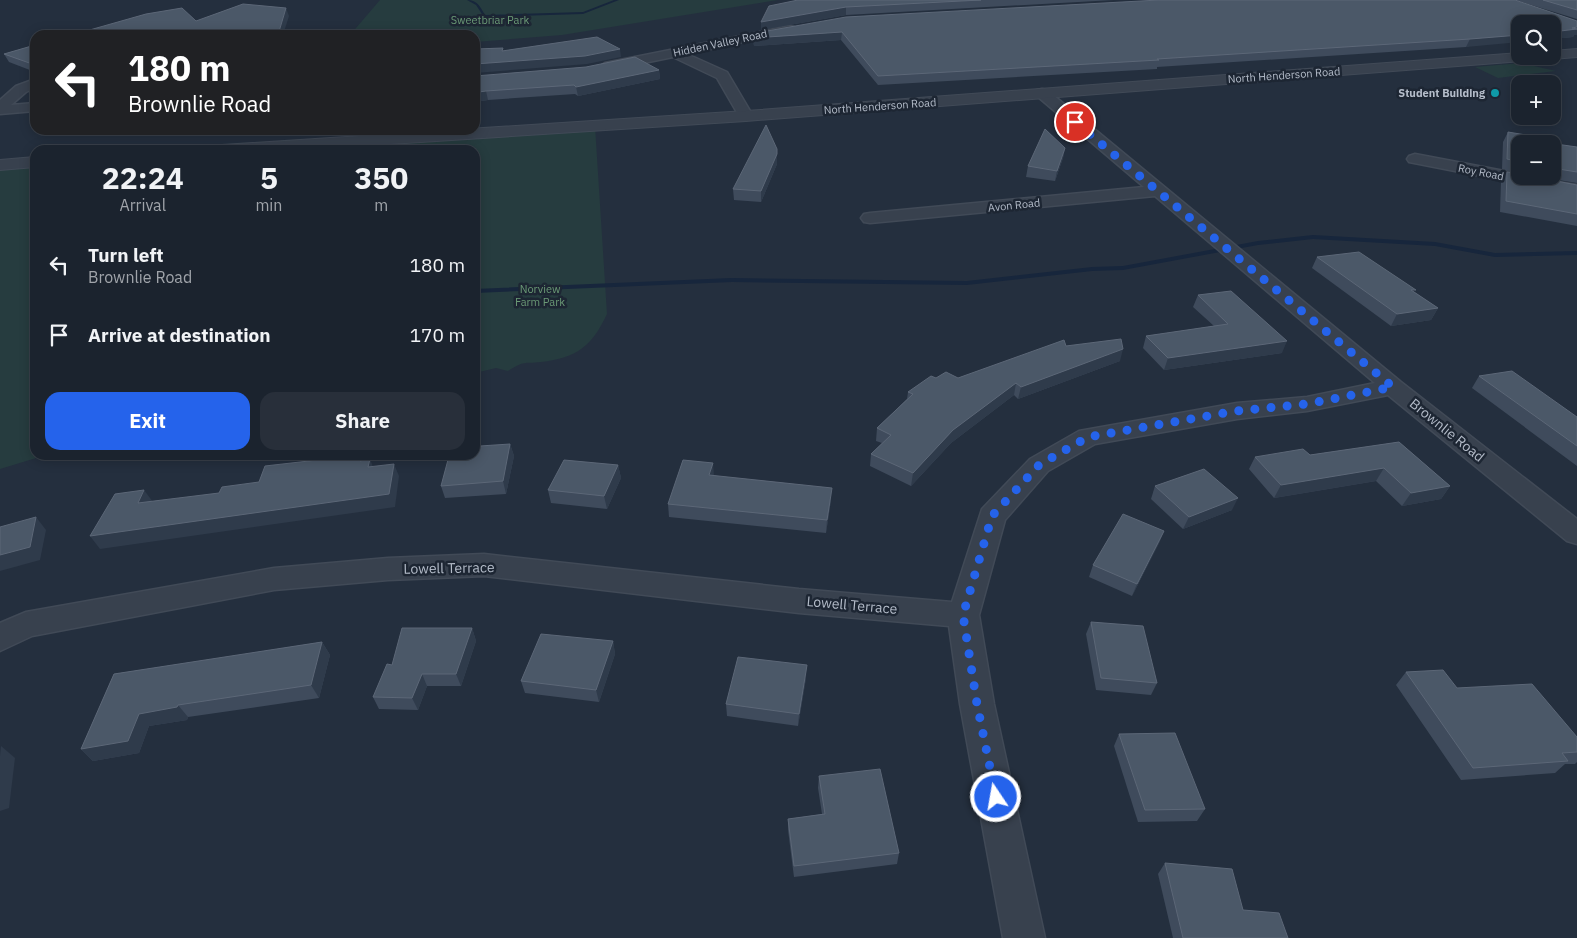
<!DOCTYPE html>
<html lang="en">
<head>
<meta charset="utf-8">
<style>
  body { margin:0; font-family:"IBM Plex Sans",sans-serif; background:#282f3a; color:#f1f3f6; height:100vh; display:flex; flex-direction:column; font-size:19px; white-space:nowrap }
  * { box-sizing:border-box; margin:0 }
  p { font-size:16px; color:#a0a4aa }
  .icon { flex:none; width:28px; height:28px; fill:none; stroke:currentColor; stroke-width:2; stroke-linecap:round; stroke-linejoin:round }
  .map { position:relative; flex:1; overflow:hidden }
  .sheet { position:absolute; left:30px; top:145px; width:450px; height:315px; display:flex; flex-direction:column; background:#1b232e; border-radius:15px; box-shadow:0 2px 12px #0003,0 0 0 1px #39404a }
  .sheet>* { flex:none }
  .banner { position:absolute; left:30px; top:30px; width:450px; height:105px; border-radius:15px; box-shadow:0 2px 12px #0003,0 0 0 1px #39404a; background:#202124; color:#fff; overflow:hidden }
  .fabs { position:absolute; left:1511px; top:15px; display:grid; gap:10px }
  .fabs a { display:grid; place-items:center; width:50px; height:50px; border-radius:10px; background:#1b232e; box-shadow:0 2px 12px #0003,0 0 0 1px #39404a; font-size:25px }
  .pin { position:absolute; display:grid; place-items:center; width:42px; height:42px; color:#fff; margin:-21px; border:2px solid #fff; border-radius:50%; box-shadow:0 1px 5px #0007 }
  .me { position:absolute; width:55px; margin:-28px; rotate:348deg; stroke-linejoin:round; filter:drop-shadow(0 0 4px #0008) }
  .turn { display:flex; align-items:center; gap:18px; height:105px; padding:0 15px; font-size:22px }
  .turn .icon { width:65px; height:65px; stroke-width:2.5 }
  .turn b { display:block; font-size:35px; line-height:42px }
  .eta { display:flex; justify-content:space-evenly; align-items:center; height:85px; text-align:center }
  .eta b { font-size:30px; font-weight:700; line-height:35px }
  .primary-button { display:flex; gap:10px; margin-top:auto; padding:10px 15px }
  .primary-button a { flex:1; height:58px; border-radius:15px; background:#2563eb; color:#fff; font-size:20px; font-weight:700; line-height:58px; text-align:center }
  .primary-button a+a { background:#282f3a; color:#f1f3f6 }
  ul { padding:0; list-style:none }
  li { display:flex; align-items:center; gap:15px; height:70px; padding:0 15px }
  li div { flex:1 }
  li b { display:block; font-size:19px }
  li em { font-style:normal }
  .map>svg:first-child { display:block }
  .green { fill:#263c3f }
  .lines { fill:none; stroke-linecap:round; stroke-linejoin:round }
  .stream { fill:#17263c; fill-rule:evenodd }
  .minor-casing { stroke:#414a57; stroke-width:3 }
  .tertiary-casing { stroke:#414a57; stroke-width:2 }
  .minor { fill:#38414e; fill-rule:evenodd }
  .tertiary { fill:#38414e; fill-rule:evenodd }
  .wall { fill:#3f4b5c }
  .shaded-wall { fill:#2f3b4b }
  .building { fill:#4b5868; stroke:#5c6777 }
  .route { stroke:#2563eb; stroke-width:9; stroke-dasharray:0 16.2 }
  .culture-dot { fill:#0f9aa8; stroke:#1d2633; stroke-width:2 }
  .labels { text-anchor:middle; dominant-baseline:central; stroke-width:5; stroke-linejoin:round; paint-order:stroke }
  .far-park-label { font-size:11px; fill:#6b9a76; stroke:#1d2633 }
  .far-street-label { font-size:11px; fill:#b4bcc9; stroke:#1d2633 }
  .far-poi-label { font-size:11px; font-weight:bold; fill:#b4bcc9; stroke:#1d2633; text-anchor:end }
  .street-label { font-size:14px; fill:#b4bcc9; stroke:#1d2633 }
</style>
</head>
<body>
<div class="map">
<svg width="1577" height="938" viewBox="0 0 1577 938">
  <rect width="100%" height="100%" fill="#242f3e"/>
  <!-- green -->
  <g class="green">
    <polygon points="380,0 778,0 562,35 475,42 475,35 350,35"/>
    <polygon points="1521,63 1556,71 1498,78 1475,67"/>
    <path d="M595,126L607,314C592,346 577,358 541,362C522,364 526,360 508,371L496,368L475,373V150H230Z"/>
    <polygon points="35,163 35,455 46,455 0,469 0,165"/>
  </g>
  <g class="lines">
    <!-- stream -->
    <g class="stream">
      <path d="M467,0C478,0 480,7 485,15L583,12L614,0H619L583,14L484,17L476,5Z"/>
      <polygon points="1313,235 1435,242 1495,253 1577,251 1577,255 1495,257 1435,246 1313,239 1258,245 1123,270 1092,271 967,285 732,282 475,293 475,289 732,278 967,281 1092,267 1123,266 1258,241"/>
    </g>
    <!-- minor casing -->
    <g class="minor-casing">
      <g id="minor">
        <polygon points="790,26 794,27 794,31 687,54 727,72 753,116 746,120 739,116 717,78 673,57 605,71 599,67 605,63"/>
        <polygon points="35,79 35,88 26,92 11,105 35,103 35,111 0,114 0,100 16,86"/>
        <polygon points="1042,89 1047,90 1401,382 1577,519 1577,544 1567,541 1388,395 1307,411 1237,419 1095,444 1048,471 1005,520 979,615 994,704 1045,938 1003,938 960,704 949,626 799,613 484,576 388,580 274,590 32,636 0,651 0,623 26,612 274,568 388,558 484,554 799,589 952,602 982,509 1030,459 1079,431 1237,403 1307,397 1375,383 1155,196 870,223 864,222 861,218 864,214 870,213 1144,187 1037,96 1035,93 1037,90"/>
        <polygon points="1415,154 1520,174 1520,176 1577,185 1577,195 1409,162 1407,159 1409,156"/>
      </g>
    </g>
    <!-- tertiary casing -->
    <g class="tertiary-casing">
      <g id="tertiary">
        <polygon points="1577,49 1577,57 1552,59 1546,56 1552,56 1552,51"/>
        <polygon points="1520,53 1520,56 1543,56 1537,60 746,121 297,150 214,150 222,145 746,111"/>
        <polygon points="35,157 35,167 0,170 0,160"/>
      </g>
    </g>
    <!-- minor -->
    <use href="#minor" class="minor"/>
    <!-- tertiary -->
    <use href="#tertiary" class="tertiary"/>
  </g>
  <!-- wall -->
  <g class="wall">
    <polygon points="798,0 1114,0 846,15 761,30 761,22"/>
    <polygon points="1159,0 1577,21 1577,35 1574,35 1573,37 1552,39 1552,24 1466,47 1157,67 1157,69 878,85 841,40 754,46 753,38"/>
    <polygon points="1515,0 1577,0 1577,19"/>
    <polygon points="35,45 35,72 9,62 4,54"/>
    <polygon points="659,70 660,79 578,96 575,94 488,100 481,101 481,105 475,76"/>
    <polygon points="1508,132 1556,144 1577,147 1577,183 1534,176 1552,176 1552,144 1520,144 1520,174 1502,169 1503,142"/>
    <polygon points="1065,148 1063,158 1055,181 1026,177 1028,166"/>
    <polygon points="777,149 777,164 761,202 734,200 733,189"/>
    <polygon points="1507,172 1577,185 1577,226 1500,212 1501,182"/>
    <polygon points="1317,257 1414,292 1438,308 1431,320 1391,326 1312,268"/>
    <polygon points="1198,295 1282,353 1164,370 1143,348 1146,336 1214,326 1193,307"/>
    <polygon points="1066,346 1120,361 1018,399 1014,395 951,443 911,486 870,466 871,454 882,443 876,441 877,428 907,399 908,392 936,378 958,378"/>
    <polygon points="1479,376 1577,417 1577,466 1472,388"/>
    <polygon points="1399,442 1450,486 1441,499 1402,506 1376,481 1274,498 1249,469 1255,457 1310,455"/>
    <polygon points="510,444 514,456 506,494 445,498 441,486 478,454"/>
    <polygon points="618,465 621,478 607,509 551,503 548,490"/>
    <polygon points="1155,486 1232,510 1183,529 1151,499"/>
    <polygon points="831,500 826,533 669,517 668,504"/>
    <polygon points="1164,531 1159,543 1132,596 1089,577 1093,565"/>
    <polygon points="1091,622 1157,683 1151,695 1096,690 1086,634"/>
    <polygon points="472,628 476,641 461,686 427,686 418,710 379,709 373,697 392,665"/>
    <polygon points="613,641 615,654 599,702 525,693 521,681"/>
    <polygon points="322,642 330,655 319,698 188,717 187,720 149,726 139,753 93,761 81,749 114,674"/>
    <polygon points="1406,672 1457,688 1577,737 1577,762 1575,764 1565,764 1555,773 1461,780 1396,685"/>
    <polygon points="806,678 798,726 727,716 726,704"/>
    <polygon points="1119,734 1205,809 1197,821 1138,822 1114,746"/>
    <polygon points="819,776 899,853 897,864 794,877 788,830 788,819 822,814 818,788"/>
    <polygon points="1165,863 1288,938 1173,938 1158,874"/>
  </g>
  <!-- shaded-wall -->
  <g class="shaded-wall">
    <polygon points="846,7 846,15 761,30 761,22"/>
    <polygon points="286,8 289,16 283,35 278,35"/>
    <polygon points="1577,27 1577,35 1574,35 1573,37 1552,39 1552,32"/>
    <polygon points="842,32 841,40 754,46 753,38"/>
    <polygon points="1520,35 1520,42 1466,47 1470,39"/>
    <polygon points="620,49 621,57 587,64 475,73 475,64"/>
    <polygon points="659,70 660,79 578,96 576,87"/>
    <polygon points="486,91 488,100 481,101 481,105 475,105 475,96 479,92"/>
    <polygon points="1065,148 1063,158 1055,181 1057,171"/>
    <polygon points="777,154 777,164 761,202 761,191"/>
    <polygon points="1438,308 1431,320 1391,326 1397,314"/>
    <polygon points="1287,341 1282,353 1164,370 1168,358"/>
    <polygon points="1123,349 1120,361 1018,399 1021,387"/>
    <polygon points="1016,383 1014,395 951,443 911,486 913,473 953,430"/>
    <polygon points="510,444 514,456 506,494 503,481"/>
    <polygon points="361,455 369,455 366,473 360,461"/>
    <polygon points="370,459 375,472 368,467"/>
    <polygon points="713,463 714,475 710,488 709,475"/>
    <polygon points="394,464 399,476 395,507 100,549 90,536"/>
    <polygon points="618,465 621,478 607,509 604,496"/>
    <polygon points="1384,468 1376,481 1274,498 1281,485"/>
    <polygon points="1450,486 1441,499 1402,506 1411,493"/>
    <polygon points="832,488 831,500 826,533 827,520"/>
    <polygon points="144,490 153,502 138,503"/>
    <polygon points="1238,498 1232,510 1183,529 1189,517"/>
    <polygon points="36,517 46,530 40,560 0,571 0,555"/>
    <polygon points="1164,531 1159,543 1132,596 1137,584"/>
    <polygon points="472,628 476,641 461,686 456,674"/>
    <polygon points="613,641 615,654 599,702 596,690"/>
    <polygon points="322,642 330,655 319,698 311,685"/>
    <polygon points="807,665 806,678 798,726 799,714"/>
    <polygon points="422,674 427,686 418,710 412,698"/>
    <polygon points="178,705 188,717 187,720 149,726 139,753 93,761 81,749 139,714"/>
    <polygon points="1,746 15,758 9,808 0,811 0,756"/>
  </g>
  <!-- building -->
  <g class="building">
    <polygon points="798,0 981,0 846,7 761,22 769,6"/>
    <polygon points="1159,0 1515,0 1577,21 1577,27 1572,28 1577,29 1552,32 1552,24 1520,24 1520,35 1470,39 1157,59 1159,60 878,76 842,32 753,38 756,33 846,17"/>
    <polygon points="1543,0 1577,0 1577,10"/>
    <polygon points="243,4 286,8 278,35 72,35 146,14 182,8 196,21"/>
    <polygon points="597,37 620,49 585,56 475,64 475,49 503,48 502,51"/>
    <polygon points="35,45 35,65 4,54"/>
    <polygon points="635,57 659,70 576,87 574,85 486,91 479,92 479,96 475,96 475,76 586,67"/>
    <polygon points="766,125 777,149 777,154 761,191 733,189"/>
    <polygon points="1045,129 1065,148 1057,171 1028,166"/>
    <polygon points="1508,132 1556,140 1556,144 1577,147 1577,172 1552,168 1552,144 1520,144 1520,162 1507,159"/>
    <polygon points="1507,172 1520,174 1520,176 1530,176 1577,185 1577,214 1506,201"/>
    <polygon points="1359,252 1416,290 1411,290 1438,308 1397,314 1317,257"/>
    <polygon points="1231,291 1287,341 1168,358 1146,336 1228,324 1198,295"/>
    <polygon points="1121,339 1123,349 1021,387 1016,383 953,430 913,473 871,454 891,435 877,428 913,394 908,392 931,376 936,378 946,372 958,378 1064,340 1066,346"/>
    <polygon points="1512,371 1577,417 1577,446 1479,376"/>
    <polygon points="1399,442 1450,486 1411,493 1384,468 1281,485 1255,457 1303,449 1310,455"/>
    <polygon points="510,444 503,481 441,486 449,456 475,455 475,454 478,454 480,446"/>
    <polygon points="336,455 361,455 360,461 370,459 368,467 394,464 389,494 90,536 115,494 144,490 138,503 219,493 222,487 259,482 265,466 335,458"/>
    <polygon points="564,460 618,465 604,496 548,490"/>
    <polygon points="683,460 713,463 709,475 832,488 827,520 668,504"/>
    <polygon points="1204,469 1238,498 1189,517 1155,486"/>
    <polygon points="1123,514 1164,531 1137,584 1093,565"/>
    <polygon points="36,517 30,547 0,555 0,527"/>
    <polygon points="1091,622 1143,626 1157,683 1101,678"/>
    <polygon points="402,628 472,628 456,674 422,674 412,698 373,697 387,664 392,665"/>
    <polygon points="541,634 613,641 596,690 521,681"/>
    <polygon points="322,642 311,685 178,705 177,707 139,714 128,741 81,749 114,674"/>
    <polygon points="738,657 807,665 799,714 726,704"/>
    <polygon points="1443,670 1457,688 1532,684 1577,737 1577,752 1562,753 1568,761 1473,768 1406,672"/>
    <polygon points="1175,733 1205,809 1145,810 1119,734"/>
    <polygon points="880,769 899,853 794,866 788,819 825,814 819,776"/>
    <polygon points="1165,863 1232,869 1243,910 1279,913 1288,938 1183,938"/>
  </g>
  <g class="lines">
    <!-- route -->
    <polyline class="route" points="996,797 977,704 963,615 992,516 1039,465 1088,437 1236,411 1307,404 1393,387 1075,122"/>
  </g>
  <!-- markers -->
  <circle class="culture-dot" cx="1495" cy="93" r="5"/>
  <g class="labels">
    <!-- far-park labels -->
    <g class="far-park-label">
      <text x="490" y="20">Sweetbriar Park</text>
      <text x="540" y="289">Norview<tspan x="540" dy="13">Farm Park</tspan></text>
    </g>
    <!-- far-street labels -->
    <g class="far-street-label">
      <text transform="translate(720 43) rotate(-12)">Hidden Valley Road</text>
      <text transform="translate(1284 75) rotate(-4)">North Henderson Road</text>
      <text transform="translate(880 106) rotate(-4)">North Henderson Road</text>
      <text transform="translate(1481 172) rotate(11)">Roy Road</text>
      <text transform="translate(1014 205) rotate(-6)">Avon Road</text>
    </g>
    <!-- far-poi labels -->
    <g class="far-poi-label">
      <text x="1485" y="93">Student Building</text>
    </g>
    <!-- street labels -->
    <g class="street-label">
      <text transform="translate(1447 430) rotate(39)">Brownlie Road</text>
      <text transform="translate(449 568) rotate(-1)">Lowell Terrace</text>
      <text transform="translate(852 605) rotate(5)">Lowell Terrace</text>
    </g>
  </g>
</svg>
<div class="fabs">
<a><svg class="icon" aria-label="search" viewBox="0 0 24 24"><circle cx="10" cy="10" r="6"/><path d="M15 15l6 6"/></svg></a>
<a>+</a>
<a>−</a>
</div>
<div class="pin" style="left:1075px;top:122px;background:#d93025"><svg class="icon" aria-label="arrive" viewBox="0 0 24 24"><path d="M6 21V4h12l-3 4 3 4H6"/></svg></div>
<svg class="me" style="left:996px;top:797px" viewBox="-20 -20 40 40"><circle r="17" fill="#2563eb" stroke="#fff" stroke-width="3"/><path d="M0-11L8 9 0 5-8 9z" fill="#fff"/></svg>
<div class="banner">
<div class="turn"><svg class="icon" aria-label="left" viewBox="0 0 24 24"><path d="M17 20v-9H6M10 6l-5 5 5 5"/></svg><div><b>180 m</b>Brownlie Road</div></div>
</div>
<section class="sheet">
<div class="eta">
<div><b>22:24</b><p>Arrival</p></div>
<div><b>5</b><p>min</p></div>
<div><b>350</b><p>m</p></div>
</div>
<ul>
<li><svg class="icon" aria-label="left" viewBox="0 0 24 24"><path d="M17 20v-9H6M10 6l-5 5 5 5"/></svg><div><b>Turn left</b><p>Brownlie Road</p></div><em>180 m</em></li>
<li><svg class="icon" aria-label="arrive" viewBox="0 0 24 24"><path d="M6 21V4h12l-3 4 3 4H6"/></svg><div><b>Arrive at destination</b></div><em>170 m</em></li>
</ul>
<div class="primary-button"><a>Exit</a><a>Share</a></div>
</section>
</div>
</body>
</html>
